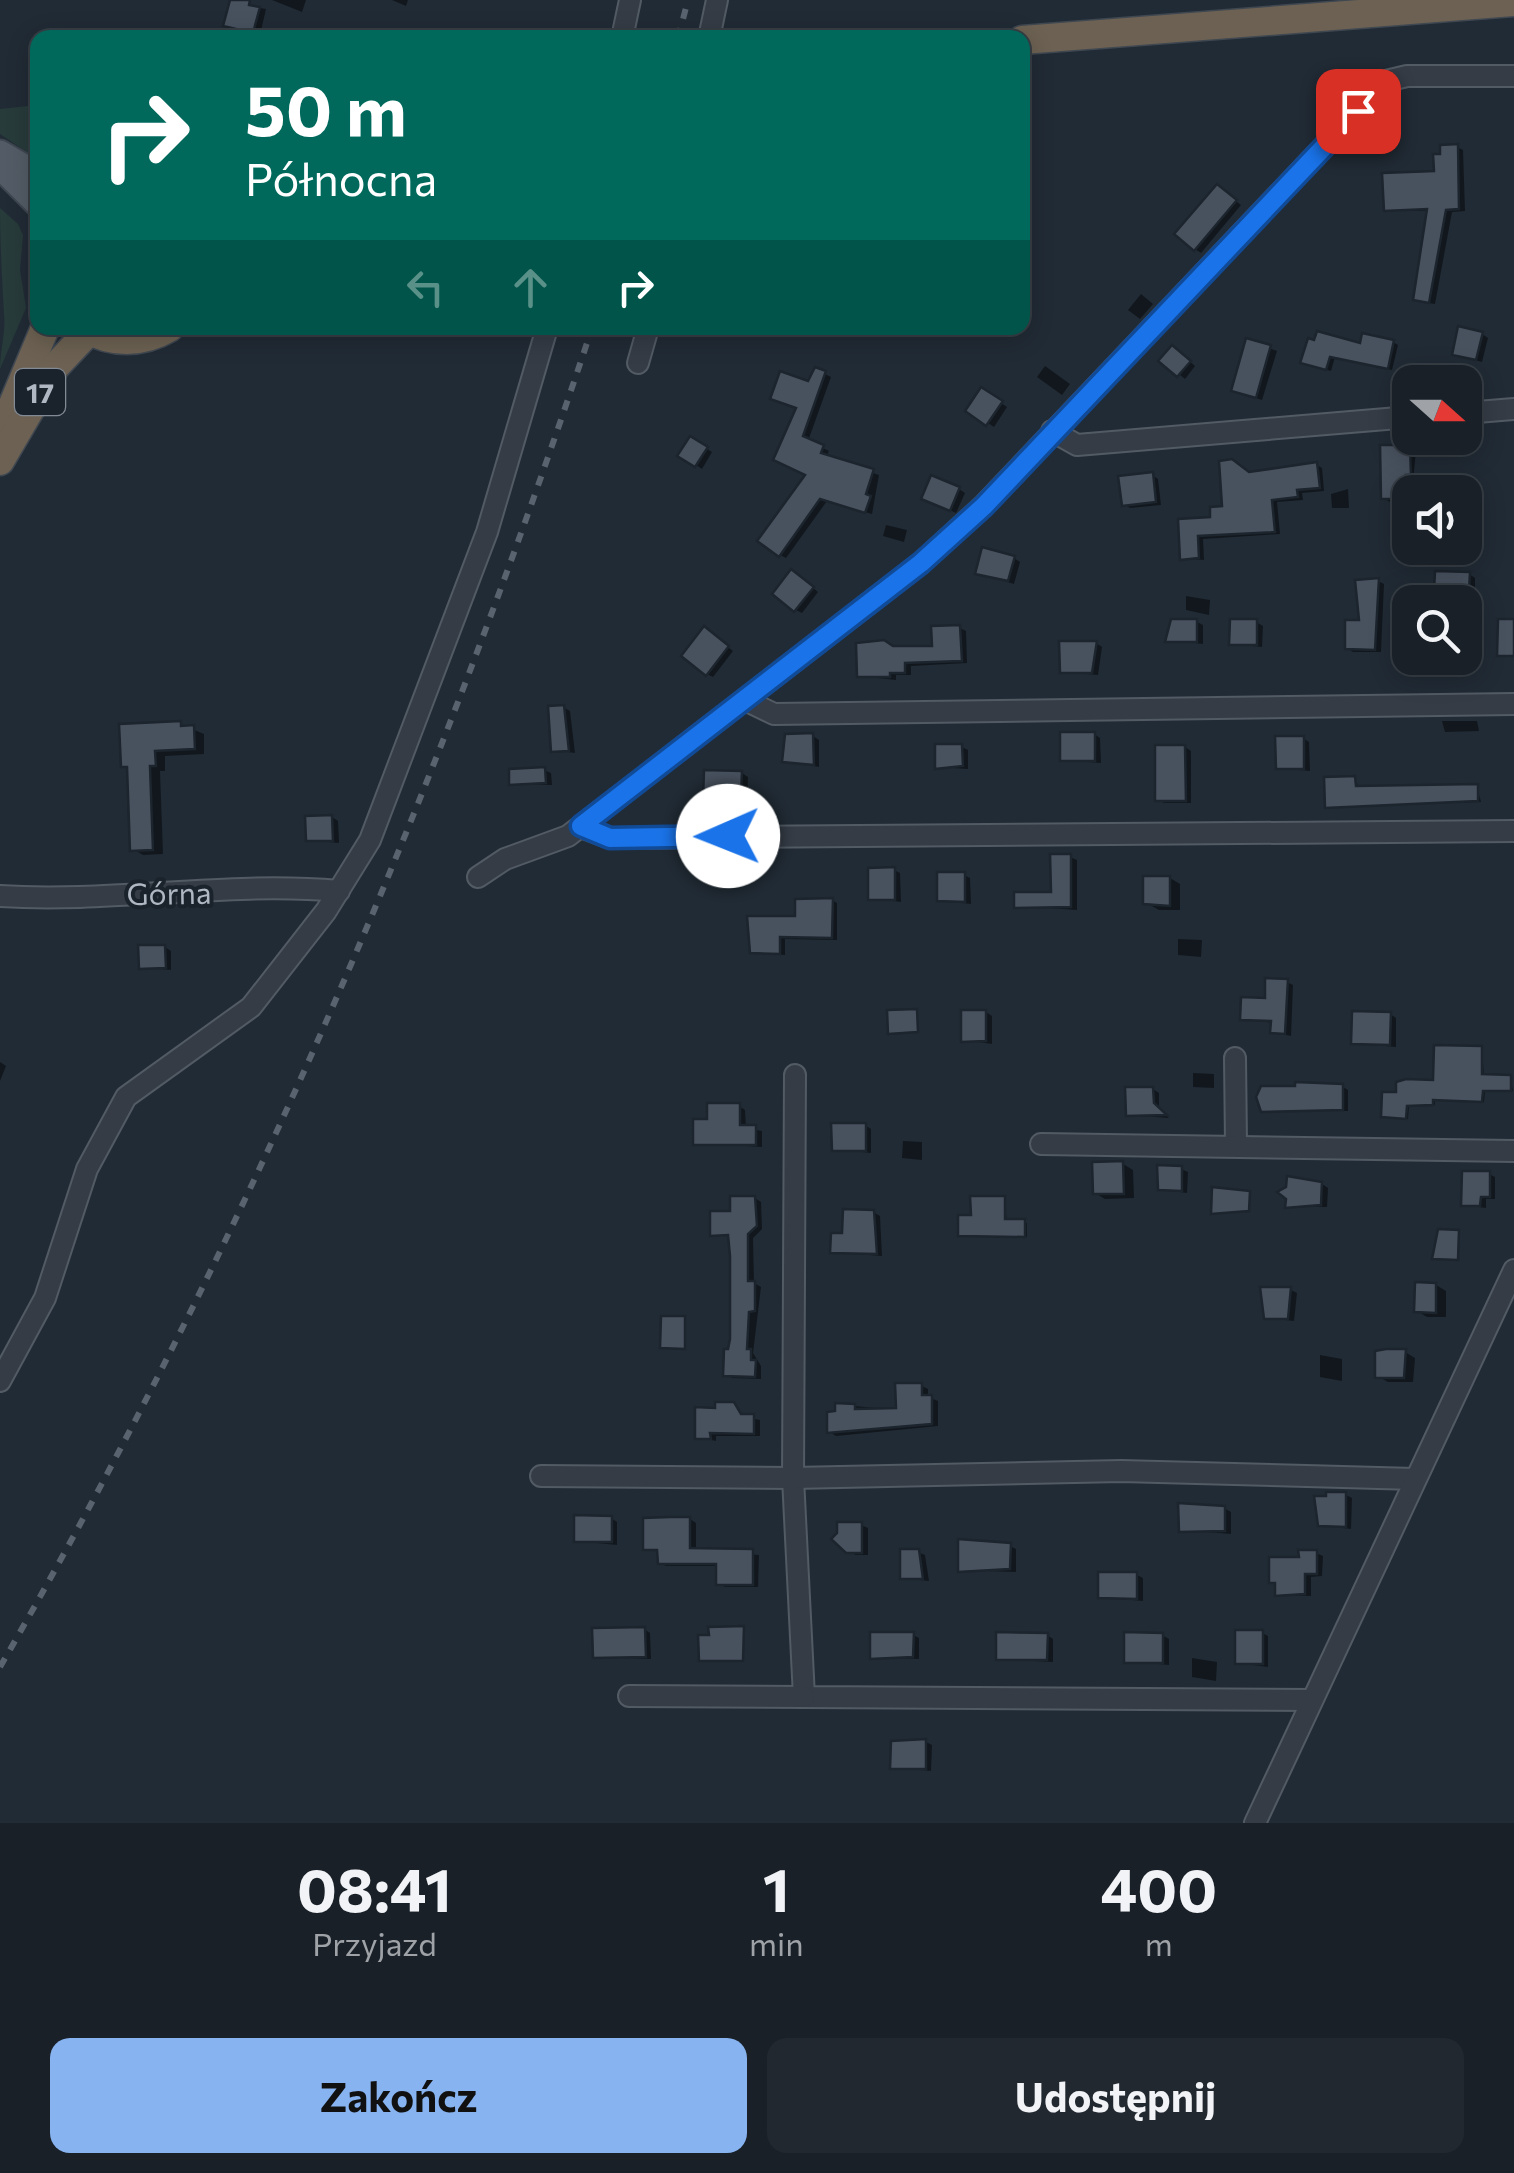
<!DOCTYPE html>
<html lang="pl">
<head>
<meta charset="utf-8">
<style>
  body { margin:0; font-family:Commissioner,sans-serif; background:#222830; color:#f1f3f6; height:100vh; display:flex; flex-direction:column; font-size:38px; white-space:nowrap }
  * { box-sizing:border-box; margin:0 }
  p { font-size:32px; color:#9fa3a8 }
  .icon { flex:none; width:55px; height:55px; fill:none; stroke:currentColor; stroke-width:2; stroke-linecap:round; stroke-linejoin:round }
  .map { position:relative; height:1823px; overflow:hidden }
  .panel { display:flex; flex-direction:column; background:#192028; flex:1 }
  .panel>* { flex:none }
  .top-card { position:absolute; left:30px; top:30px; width:1000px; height:305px; border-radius:20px; box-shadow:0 5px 25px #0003,0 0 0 2px #373e45; background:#00695c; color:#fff; overflow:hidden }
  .needle { width:65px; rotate:111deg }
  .tools { position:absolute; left:1392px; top:365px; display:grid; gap:20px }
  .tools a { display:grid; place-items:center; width:90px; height:90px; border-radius:20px; background:#192028; box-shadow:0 5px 25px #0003,0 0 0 2px #373e45; font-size:50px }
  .pin { position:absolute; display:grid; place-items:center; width:85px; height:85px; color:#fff; margin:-42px; border-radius:20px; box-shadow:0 5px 15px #0006 }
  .me { position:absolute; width:110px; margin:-55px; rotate:269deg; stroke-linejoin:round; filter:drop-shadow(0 0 8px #0008) }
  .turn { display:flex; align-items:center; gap:35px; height:210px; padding:0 50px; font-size:45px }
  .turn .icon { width:130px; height:130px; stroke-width:2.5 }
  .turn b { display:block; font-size:70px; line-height:85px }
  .lanes { display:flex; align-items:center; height:95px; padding:0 50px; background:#0003; justify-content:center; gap:50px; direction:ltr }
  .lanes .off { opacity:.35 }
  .eta { display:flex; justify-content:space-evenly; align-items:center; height:170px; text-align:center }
  .eta b { font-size:60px; font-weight:700; line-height:70px }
  .primary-button { display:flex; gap:20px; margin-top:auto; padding:20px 50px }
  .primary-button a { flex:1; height:115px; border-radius:20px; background:#87b3f0; color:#111; font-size:40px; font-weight:700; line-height:115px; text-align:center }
  .primary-button a+a { background:#222830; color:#f1f3f6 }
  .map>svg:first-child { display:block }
  .green { fill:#273b3a }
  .shadow { fill:#0007 }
  .building { fill:#48525f; stroke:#1c242d; stroke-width:2.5 }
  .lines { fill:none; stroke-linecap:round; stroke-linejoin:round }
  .minor-casing { stroke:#525a64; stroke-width:24 }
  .major-casing { stroke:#3e4650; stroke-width:29 }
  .highway-casing { stroke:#3f4751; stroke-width:31 }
  .minor { stroke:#353c46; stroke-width:20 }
  .major { stroke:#535c66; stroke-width:25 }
  .highway { stroke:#6c6152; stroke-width:28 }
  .rail { stroke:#59636f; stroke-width:6; stroke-dasharray:10 10; stroke-linecap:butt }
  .route-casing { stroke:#114b97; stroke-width:25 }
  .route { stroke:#1a73e8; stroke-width:18 }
  .labels { text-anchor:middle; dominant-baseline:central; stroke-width:8; stroke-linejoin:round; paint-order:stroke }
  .shield { fill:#1a222b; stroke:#828a95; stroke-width:2.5 }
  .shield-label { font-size:28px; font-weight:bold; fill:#afb7c3 }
  .street-label { font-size:30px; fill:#afb7c3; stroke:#1a222b }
</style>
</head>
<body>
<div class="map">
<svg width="1514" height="1823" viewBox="0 0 1514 1823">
  <rect width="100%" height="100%" fill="#212b35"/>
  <!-- green -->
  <g class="green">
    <polygon points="37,105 38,105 37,159 0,134 0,109"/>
    <path d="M0,208L18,224L23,235L20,270L26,308L0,369C0,351 6,330 4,314C2,278 0,244 0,208Z"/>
  </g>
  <!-- shadow -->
  <g class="shadow">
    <polygon points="272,0 306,0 302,12"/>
    <polygon points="392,0 408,0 406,6"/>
    <polygon points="232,3 266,9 260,35 226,25"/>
    <polygon points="1457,147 1463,150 1465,211 1452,212 1435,304 1422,302 1416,299 1429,211 1386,210 1436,173"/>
    <polygon points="1223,191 1241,205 1201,253 1195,249"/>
    <polygon points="1141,294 1153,304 1140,319 1128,310"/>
    <polygon points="1482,334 1488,338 1482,362 1454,354"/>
    <polygon points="1248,341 1277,351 1262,400 1240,393"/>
    <polygon points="1393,342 1398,345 1392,370 1335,357 1331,371 1307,364 1362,346"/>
    <polygon points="1178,351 1195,366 1185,379 1162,360"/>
    <polygon points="1045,366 1070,384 1062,395 1037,377"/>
    <polygon points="825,374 831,377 808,441 829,451 826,457 879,475 872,514 827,501 786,558 780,555 808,474 782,463 810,384"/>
    <polygon points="982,390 1007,407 994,427 968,410"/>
    <polygon points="691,439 712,452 702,469 681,455"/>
    <polygon points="1409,447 1416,451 1412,490 1404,490 1405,501 1390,502 1383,498"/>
    <polygon points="1317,465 1322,468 1324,491 1302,493 1303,500 1277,502 1280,534 1203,539 1204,560 1183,558 1180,522 1213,520 1250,475"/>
    <polygon points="1152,475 1158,479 1161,505 1130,508 1124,504"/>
    <polygon points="959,489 965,493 956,513 930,501"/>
    <polygon points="1348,489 1349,508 1332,508 1331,494"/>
    <polygon points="886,525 907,530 904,542 883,536"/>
    <polygon points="1014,558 1020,562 1014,584 978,573"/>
    <polygon points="1469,574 1475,578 1475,594 1436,589"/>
    <polygon points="798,576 818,592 802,613 796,610"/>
    <polygon points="1378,581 1384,584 1381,652 1353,652 1347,648"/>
    <polygon points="1186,596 1210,600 1209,615 1186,610"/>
    <polygon points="1197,622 1203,625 1203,644 1168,640 1168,628"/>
    <polygon points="1256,622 1263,626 1262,647 1232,644"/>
    <polygon points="960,628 966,631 967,663 911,666 911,675 896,675 896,680 859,676 893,648 934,648"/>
    <polygon points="710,633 733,651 713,677 707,674"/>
    <polygon points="1096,643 1102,647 1098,675 1062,672"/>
    <polygon points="563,707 570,711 575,753 554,750"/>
    <polygon points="1442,721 1477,721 1479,731 1445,732"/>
    <polygon points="180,724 204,734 204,754 165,756 165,771 160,771 163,854 143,855 133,849 129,769 124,766"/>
    <polygon points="1094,734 1100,738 1101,763 1062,760"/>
    <polygon points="813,736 819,740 819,767 785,760"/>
    <polygon points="1303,738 1309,742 1310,771 1278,768"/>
    <polygon points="962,747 968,750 968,769 938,767"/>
    <polygon points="1185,747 1191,751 1191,803 1164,803 1158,799"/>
    <polygon points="544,770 551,773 552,785 512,784"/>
    <polygon points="742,773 748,777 747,802 705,797"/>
    <polygon points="1355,779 1359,788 1477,787 1481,802 1328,807"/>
    <polygon points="332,817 338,821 339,843 308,840"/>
    <polygon points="1070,857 1077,860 1077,910 1017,906 1053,895"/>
    <polygon points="894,870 900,873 901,902 870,898"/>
    <polygon points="964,875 970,878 971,904 939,900"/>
    <polygon points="1170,878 1180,884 1180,910 1159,910 1148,904"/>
    <polygon points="832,900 837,903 837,940 785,939 785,955 752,952"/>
    <polygon points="1178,939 1202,940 1201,957 1178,955"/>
    <polygon points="165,947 171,951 171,970 141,967"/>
    <polygon points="1287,982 1293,985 1291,1036 1273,1032 1273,1023 1243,1019"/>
    <polygon points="986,1012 992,1016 992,1044 964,1040"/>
    <polygon points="1390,1014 1396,1018 1396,1047 1353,1043"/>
    <polygon points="1482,1049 1484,1077 1510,1077 1513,1091 1485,1091 1484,1102 1435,1100 1435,1105 1409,1106 1408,1119 1384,1116 1398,1095 1435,1082"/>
    <polygon points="0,1062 6,1066 0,1081"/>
    <polygon points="1193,1073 1214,1074 1214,1088 1193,1087"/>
    <polygon points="1343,1087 1348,1090 1348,1111 1263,1110"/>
    <polygon points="1153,1089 1159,1093 1159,1109 1169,1118 1128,1115"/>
    <polygon points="739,1106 745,1110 746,1128 762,1131 762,1147 696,1143 710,1121"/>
    <polygon points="865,1125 871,1129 871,1153 834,1149"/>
    <polygon points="903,1141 922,1142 922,1160 902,1158"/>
    <polygon points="1123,1164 1133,1170 1134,1198 1105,1199 1095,1193"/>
    <polygon points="1181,1169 1188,1172 1187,1193 1160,1189"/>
    <polygon points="1489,1174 1495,1177 1495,1199 1486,1199 1486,1208 1464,1205"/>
    <polygon points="1322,1184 1328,1188 1327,1207 1288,1206"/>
    <polygon points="755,1198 761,1202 762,1229 753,1238 754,1283 761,1287 753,1353 761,1366 761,1379 732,1378 726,1374 730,1351 731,1237 713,1234"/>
    <polygon points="1004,1199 1007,1221 1027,1223 1027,1237 963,1236 973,1218"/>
    <polygon points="873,1212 880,1216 882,1256 833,1252 844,1236"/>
    <polygon points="1436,1285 1446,1291 1446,1317 1427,1317 1417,1311"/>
    <polygon points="1291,1290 1297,1293 1294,1321 1267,1318"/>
    <polygon points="1405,1352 1415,1358 1413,1382 1388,1382 1377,1376"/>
    <polygon points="1320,1355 1342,1359 1342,1381 1320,1377"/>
    <polygon points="922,1386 928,1389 928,1397 938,1401 938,1426 836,1436 830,1432 854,1406 898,1410"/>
    <polygon points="734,1405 745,1417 760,1420 760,1436 716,1436 716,1441 698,1437 717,1410"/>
    <polygon points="1346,1495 1352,1498 1351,1529 1321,1525"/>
    <polygon points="1224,1508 1231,1512 1231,1534 1181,1530"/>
    <polygon points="611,1518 617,1522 617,1545 576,1541"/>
    <polygon points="690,1519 696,1523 696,1550 759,1555 758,1587 725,1587 719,1583 719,1566 666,1566 660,1563 660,1552 646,1549"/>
    <polygon points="861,1525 868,1528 868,1555 855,1555 839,1534"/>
    <polygon points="1010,1546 1016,1549 1016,1572 960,1570"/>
    <polygon points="918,1552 925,1555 929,1581 902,1578"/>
    <polygon points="1316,1553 1323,1556 1322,1576 1311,1577 1311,1596 1277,1595 1278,1585 1271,1581"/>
    <polygon points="1137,1575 1143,1578 1143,1601 1100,1597"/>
    <polygon points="644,1629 650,1633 651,1659 595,1657"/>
    <polygon points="1262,1633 1268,1636 1268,1667 1238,1663"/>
    <polygon points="913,1635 919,1638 919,1659 873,1657"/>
    <polygon points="1047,1635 1053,1639 1053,1662 998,1659"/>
    <polygon points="1162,1635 1169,1639 1169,1665 1126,1661"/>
    <polygon points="1192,1658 1217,1662 1216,1681 1192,1677"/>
    <polygon points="926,1742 932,1745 931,1771 893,1767"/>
  </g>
  <!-- building -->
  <g class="building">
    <polygon points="230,0 250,0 249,5 260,7 253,33 223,26"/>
    <polygon points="1458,144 1459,209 1446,210 1429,303 1413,300 1427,209 1384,211 1382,173 1434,171 1433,154 1440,154 1440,145"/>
    <polygon points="1217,184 1237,200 1194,251 1174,234"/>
    <polygon points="1458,326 1483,332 1476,360 1452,355"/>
    <polygon points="1317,331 1360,343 1362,333 1394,340 1388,369 1330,357 1326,370 1300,363 1308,338 1314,340"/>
    <polygon points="1246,338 1271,345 1256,398 1231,391"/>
    <polygon points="1172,345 1191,361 1177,377 1158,361"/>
    <polygon points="815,367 826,371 803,436 824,445 821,453 874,469 866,494 871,496 865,513 820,499 779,557 757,541 805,475 773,460 796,408 770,399 780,371 808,381"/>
    <polygon points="981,387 1003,401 986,426 965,411"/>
    <polygon points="690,436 708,447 695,467 677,456"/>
    <polygon points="1380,445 1410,445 1411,475 1406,475 1406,488 1399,488 1399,499 1381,499"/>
    <polygon points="1232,459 1249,472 1317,462 1320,488 1297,490 1298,497 1272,500 1275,532 1198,536 1199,558 1180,560 1178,519 1210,517 1210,507 1222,506 1219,461"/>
    <polygon points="1153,472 1156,502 1122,506 1118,476"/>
    <polygon points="931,475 960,487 950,511 921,499"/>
    <polygon points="982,547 1015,556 1008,581 975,574"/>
    <polygon points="791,569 814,587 794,612 772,594"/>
    <polygon points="1435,571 1470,572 1469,592 1434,591"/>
    <polygon points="1379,578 1375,650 1345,649 1345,620 1359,620 1355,580"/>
    <polygon points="1171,619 1197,619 1197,642 1165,642"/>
    <polygon points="1230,619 1257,619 1257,645 1229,645"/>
    <polygon points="1498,619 1514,619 1514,656 1497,656"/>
    <polygon points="960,625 962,661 905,663 905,673 890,673 890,677 857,677 856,643 884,640 893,646 932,646 931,626"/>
    <polygon points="704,626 729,646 706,676 681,656"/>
    <polygon points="1059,641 1097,641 1092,673 1060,673"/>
    <polygon points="564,705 569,751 551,752 548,706"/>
    <polygon points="181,721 181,726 194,725 195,749 155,751 156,766 150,766 153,850 130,851 127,767 121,767 119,724"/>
    <rect x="1060" y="732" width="35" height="29"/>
    <polygon points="813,733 814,765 782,762 785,734"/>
    <polygon points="1275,736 1304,736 1304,769 1276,769"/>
    <polygon points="935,744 962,744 963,766 935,769"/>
    <polygon points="1155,745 1185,745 1186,801 1155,801"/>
    <polygon points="545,767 546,783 509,785 509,769"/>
    <polygon points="704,770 742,771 741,800 703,799"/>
    <polygon points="1355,776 1356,786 1478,784 1478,801 1325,808 1324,777"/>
    <polygon points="332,815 333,841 306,841 305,816"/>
    <polygon points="1050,854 1071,854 1071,907 1014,908 1014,892 1051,892"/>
    <polygon points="895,867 895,900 868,900 868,868"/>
    <polygon points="937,872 965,872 965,902 937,901"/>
    <polygon points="1143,876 1170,876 1170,906 1143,904"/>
    <polygon points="833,898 832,938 780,937 780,954 750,953 747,916 795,916 795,899"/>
    <polygon points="138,945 165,945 166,968 139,969"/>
    <polygon points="1265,978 1288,979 1285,1034 1270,1033 1271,1021 1240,1020 1241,997 1265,998"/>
    <polygon points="917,1009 918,1032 888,1034 887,1010"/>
    <polygon points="961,1010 986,1010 986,1041 961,1042"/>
    <polygon points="1352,1011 1391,1012 1390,1045 1351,1044"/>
    <polygon points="1434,1045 1482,1046 1482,1074 1511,1075 1511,1091 1483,1091 1482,1102 1433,1100 1433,1105 1407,1106 1406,1119 1381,1117 1382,1092 1396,1092 1396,1082 1406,1079 1433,1080"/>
    <polygon points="1295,1082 1343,1084 1343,1110 1261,1112 1256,1097 1261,1086 1295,1086"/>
    <polygon points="1125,1087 1153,1087 1154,1103 1167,1115 1126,1116"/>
    <polygon points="707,1103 740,1103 740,1125 756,1125 756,1145 693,1145 693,1119 707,1119"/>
    <polygon points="831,1123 866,1123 866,1151 832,1151"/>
    <polygon points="1123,1161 1124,1194 1093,1194 1092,1162"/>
    <polygon points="1157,1165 1182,1166 1182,1191 1158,1190"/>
    <polygon points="1462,1171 1490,1171 1490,1197 1481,1197 1480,1206 1461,1206"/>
    <polygon points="1287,1176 1322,1182 1321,1205 1285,1208 1286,1199 1277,1192 1286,1187"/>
    <polygon points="1212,1187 1250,1191 1249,1211 1211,1214"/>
    <polygon points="730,1196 755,1196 757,1226 748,1234 748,1281 755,1281 755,1311 749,1312 747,1349 751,1349 751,1360 756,1360 755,1377 723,1376 724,1349 728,1349 730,1339 730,1256 728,1235 710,1236 710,1211 730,1211"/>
    <polygon points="970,1196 1005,1196 1005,1219 1025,1219 1025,1237 958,1236 958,1215 971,1215"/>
    <polygon points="843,1209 874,1210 877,1254 830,1253 831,1233 842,1233"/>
    <polygon points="1438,1229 1459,1230 1458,1260 1432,1259"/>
    <polygon points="1415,1282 1436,1283 1436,1313 1414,1312"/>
    <polygon points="1260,1287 1291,1287 1288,1319 1264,1319"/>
    <polygon points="661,1316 685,1316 685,1349 660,1348"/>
    <polygon points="1386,1349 1406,1349 1404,1378 1375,1378 1375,1351"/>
    <polygon points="895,1383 922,1383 922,1395 932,1395 932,1424 827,1433 827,1412 835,1411 835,1403 855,1404 855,1409 896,1408"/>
    <polygon points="715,1402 734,1402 741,1414 754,1414 754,1434 710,1433 711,1439 695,1439 695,1407 715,1408"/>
    <polygon points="1326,1492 1346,1492 1346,1527 1318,1526 1314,1496 1326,1496"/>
    <polygon points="1178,1503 1225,1506 1225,1531 1179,1532"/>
    <polygon points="574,1515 612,1516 612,1542 574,1542"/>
    <polygon points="670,1517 690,1517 690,1548 753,1549 753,1585 716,1585 716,1564 658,1564 657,1550 643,1550 643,1518"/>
    <polygon points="837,1522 862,1522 862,1553 846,1553 831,1539 837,1533"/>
    <polygon points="958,1539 1011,1543 1010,1569 958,1572"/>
    <polygon points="900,1549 919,1549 923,1579 900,1579"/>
    <polygon points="1298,1550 1317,1550 1317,1574 1305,1574 1305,1594 1275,1596 1275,1583 1269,1583 1269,1557 1299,1557"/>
    <polygon points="1098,1572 1137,1572 1137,1599 1098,1598"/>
    <polygon points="744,1626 743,1661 699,1661 698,1635 709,1635 708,1627"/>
    <polygon points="645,1627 646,1657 593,1658 592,1628"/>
    <rect x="1235" y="1630" width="28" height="34"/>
    <polygon points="870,1632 914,1632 913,1657 870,1659"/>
    <polygon points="996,1632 1048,1633 1047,1660 996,1660"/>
    <polygon points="1124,1632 1163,1633 1163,1663 1124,1663"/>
    <polygon points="926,1739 926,1769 890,1769 891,1741"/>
  </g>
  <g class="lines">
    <!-- minor casing -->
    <g class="minor-casing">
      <g id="minor">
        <polyline points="622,38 630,0"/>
        <polyline points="709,38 717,0"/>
        <polyline points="638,363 648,328"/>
        <polyline points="1465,413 1514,409"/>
        <polyline points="1052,431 1077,445 1410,417"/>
        <polyline points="745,700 774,714 1514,704"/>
        <polyline points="581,827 610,838 1514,831"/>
        <polyline points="478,877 505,859 568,836 921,563 984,505 1386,81 1407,76 1514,76"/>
        <path d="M0,896C112,903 226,881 339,891"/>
        <polyline points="1235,1058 1236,1144"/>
        <polyline points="795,1075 793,1478 804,1697 1312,1700"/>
        <polyline points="1041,1144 1514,1151"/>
        <polyline points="0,1381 45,1298 87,1169 126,1097 251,1007 326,911 370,840 487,532 547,328"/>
        <polyline points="541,1476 793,1478 1121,1471 1415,1479"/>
        <polyline points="629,1696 804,1697"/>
        <polyline points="1255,1823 1514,1270"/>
      </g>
    </g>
    <!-- major casing -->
    <g class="major-casing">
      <g id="major">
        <polyline points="0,153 38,175"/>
        <polyline points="0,166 38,204"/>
      </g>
    </g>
    <!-- highway casing -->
    <g class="highway-casing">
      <g id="highway">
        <polyline points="1022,40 1514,2"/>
        <path d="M84,328C112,344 142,344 169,328"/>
        <polyline points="0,435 45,328"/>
        <polyline points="0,461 55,367 89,331"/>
      </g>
    </g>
    <!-- minor -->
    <use href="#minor" class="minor"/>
    <!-- major -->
    <use href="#major" class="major"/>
    <!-- highway -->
    <use href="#highway" class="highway"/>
    <!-- rail -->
    <g class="rail">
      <polyline points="678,38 688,0"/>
      <path d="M0,1667C245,1243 438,792 592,328"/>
    </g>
  </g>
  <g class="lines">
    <!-- route casing -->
    <g class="route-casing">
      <polyline id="route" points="728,836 610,838 581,826 921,563 984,506 1358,111"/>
    </g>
    <!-- route -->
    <use href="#route" class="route"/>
  </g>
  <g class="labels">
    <!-- shield labels -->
    <rect class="shield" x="15" y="369" width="50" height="46" rx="8"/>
    <g class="shield-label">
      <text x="40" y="392">17</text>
    </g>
    <!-- street labels -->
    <g class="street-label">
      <text transform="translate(169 892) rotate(-1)">Górna</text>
    </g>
  </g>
</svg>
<div class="tools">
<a><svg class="needle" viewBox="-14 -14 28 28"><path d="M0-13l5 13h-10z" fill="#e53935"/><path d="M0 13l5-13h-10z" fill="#9fa3a8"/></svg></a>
<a><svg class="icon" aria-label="sound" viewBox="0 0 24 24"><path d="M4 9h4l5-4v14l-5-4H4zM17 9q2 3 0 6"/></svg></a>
<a><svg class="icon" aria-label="search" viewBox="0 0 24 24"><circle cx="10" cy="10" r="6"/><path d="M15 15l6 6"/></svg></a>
</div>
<div class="pin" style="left:1358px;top:111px;background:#d93025"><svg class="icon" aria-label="arrive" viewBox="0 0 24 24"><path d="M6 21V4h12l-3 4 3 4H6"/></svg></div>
<svg class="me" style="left:728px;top:836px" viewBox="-20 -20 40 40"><circle r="19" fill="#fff"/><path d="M0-13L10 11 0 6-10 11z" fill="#1a73e8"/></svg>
<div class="top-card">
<div class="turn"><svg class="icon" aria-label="right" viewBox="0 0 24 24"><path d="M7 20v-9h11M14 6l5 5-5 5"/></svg><div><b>50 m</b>Północna</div></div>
<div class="lanes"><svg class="icon off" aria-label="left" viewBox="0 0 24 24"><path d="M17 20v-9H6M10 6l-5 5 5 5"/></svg><svg class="icon off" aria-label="ahead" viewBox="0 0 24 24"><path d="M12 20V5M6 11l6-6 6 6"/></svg><svg class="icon" aria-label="right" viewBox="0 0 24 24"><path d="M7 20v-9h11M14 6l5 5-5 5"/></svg></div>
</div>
</div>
<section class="panel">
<div class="eta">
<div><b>08:41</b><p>Przyjazd</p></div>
<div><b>1</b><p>min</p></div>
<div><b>400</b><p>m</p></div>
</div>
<div class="primary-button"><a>Zakończ</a><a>Udostępnij</a></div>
</section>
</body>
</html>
